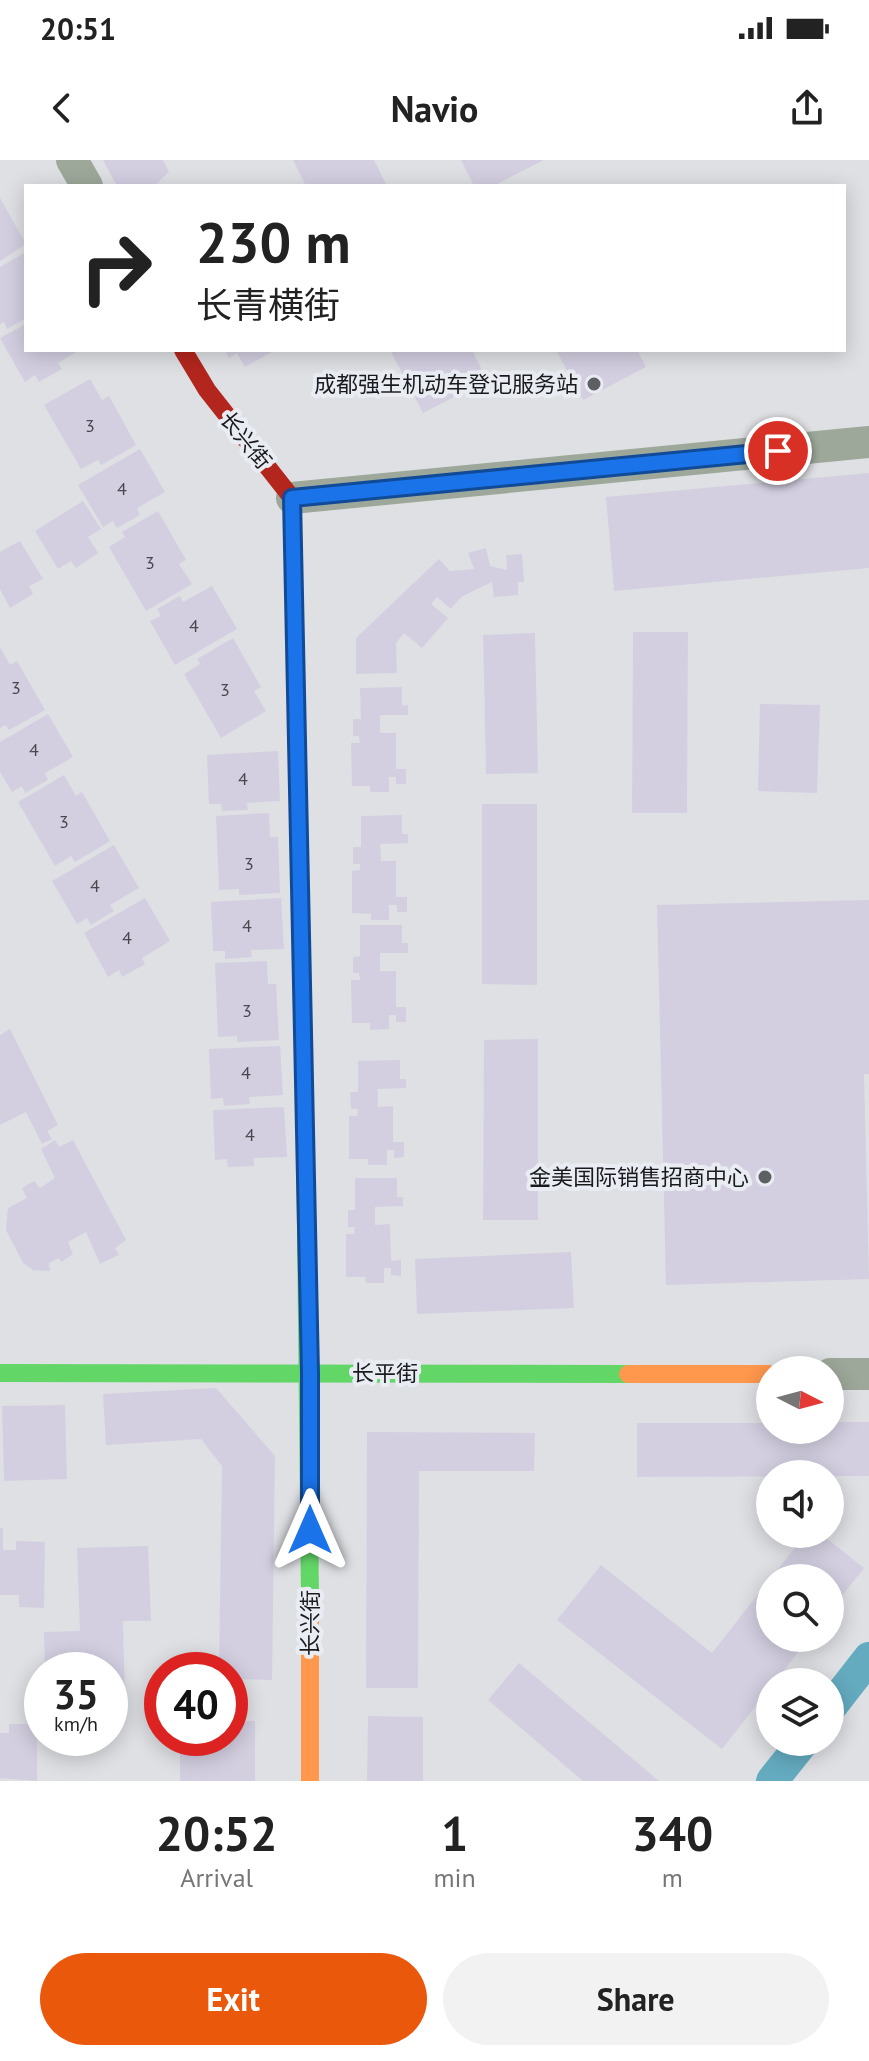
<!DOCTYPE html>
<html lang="en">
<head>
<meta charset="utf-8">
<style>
  body { margin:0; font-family:"PT Sans","Noto Sans SC",sans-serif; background:#f2f2f2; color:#222; height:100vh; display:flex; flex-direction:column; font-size:30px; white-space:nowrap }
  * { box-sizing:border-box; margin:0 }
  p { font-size:26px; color:#767676 }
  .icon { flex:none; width:44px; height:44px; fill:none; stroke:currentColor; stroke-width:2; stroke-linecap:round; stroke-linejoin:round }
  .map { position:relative; height:1621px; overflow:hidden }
  .panel { display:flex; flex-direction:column; background:#fff; flex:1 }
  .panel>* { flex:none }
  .top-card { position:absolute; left:24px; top:24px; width:822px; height:168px; border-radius:0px; box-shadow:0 4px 20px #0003; background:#fff; color:#222; overflow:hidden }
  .needle { width:52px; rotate:96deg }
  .tools { position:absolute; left:756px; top:1196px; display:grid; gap:16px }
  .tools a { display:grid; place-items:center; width:88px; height:88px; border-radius:50%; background:#fff; box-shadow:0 4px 20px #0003; font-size:40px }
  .speed { position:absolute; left:24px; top:1492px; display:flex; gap:16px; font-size:40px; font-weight:700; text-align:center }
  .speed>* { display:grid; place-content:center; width:104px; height:104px; border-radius:50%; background:#fff; box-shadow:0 4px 20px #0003; line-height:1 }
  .speed small { font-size:20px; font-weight:400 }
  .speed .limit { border:12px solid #d22; background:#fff; color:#111 }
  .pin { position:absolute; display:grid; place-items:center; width:68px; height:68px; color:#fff; margin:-34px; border:4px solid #fff; border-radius:50%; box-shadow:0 2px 8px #0007 }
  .me { position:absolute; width:88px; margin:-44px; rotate:0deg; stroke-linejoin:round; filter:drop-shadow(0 0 6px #0008) }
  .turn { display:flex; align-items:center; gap:28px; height:168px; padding:0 40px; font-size:36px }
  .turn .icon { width:104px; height:104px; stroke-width:2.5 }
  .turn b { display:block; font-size:56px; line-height:68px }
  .eta { display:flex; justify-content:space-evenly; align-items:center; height:136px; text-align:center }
  .eta b { font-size:48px; font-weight:800; line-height:56px }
  .button { display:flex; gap:16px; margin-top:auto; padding:16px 40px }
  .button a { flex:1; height:92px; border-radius:48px; background:#ea580c; color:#fff; font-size:32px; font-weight:800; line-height:92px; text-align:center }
  .button a+a { background:#f2f2f2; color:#222 }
  .status { display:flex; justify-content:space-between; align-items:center; height:56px; padding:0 40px; background:#fff; direction:ltr }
  .status svg { height:22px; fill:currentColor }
  header { display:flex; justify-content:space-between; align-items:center; height:104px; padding:0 40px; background:#fff; font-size:36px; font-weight:800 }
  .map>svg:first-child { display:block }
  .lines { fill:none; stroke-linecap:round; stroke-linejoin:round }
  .canal { stroke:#64abc0; stroke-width:32 }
  .building { fill:#d3cfe1 }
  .street { stroke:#9da89a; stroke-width:32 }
  .fast { stroke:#63d668; stroke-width:18 }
  .slow { stroke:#ff974d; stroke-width:18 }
  .jam { stroke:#b3261e; stroke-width:18 }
  .route-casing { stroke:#114b97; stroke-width:20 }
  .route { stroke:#1a73e8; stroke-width:14 }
  .poi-dot { fill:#5e5f63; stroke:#e9edf3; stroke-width:3 }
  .labels { text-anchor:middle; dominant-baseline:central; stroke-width:8; stroke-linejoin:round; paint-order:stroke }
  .number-label { font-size:18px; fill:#48474e }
  .poi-label { font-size:22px; fill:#191a1d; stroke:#e9edf3; text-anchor:end }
  .street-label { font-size:22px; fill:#191a1d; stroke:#e9edf3 }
</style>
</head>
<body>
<div class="status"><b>20:51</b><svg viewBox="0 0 49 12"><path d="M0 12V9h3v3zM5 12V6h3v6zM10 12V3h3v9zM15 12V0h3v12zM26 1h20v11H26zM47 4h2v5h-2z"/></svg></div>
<header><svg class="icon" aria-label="back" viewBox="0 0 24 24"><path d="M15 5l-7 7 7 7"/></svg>Navio<svg class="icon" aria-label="share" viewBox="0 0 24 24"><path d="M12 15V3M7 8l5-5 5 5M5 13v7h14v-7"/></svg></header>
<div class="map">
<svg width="869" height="1621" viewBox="0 0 869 1621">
  <rect width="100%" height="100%" fill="#dee0e4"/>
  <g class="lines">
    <!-- canal -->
    <g class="canal">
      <polyline points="830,1548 869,1498"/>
      <polyline points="772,1621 803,1582"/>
    </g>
  </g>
  <!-- building -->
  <g class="building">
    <polygon points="103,0 163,0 169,12 154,26 117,26"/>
    <polygon points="293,0 374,0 387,26 306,26"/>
    <polygon points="461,0 544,0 493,26 474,26"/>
    <polygon points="0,38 26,84 0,101"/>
    <polygon points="26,92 26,158 7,169 4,162 0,164 0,107"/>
    <polygon points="26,164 26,190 79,190 58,203 62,209 39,222 35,215 25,222 0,178"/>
    <polygon points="225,190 275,190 245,207 237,193 229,198"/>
    <polygon points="390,190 472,190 487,220 423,253"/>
    <polygon points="556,190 637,190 646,207 583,240"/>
    <polygon points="90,219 102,240 109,236 136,285 101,305 98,300 81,309 44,245"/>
    <polygon points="140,289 165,332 137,348 140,355 117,368 113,361 103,367 78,325"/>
    <polygon points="869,313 869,408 614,431 606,337"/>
    <polygon points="83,341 101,369 88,377 98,393 76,408 71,401 58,409 35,371"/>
    <polygon points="158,351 186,400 179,404 192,424 146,451 109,387 125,377 122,372"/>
    <polygon points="20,381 43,419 29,426 33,434 10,448 0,429 0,392"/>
    <polygon points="486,388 490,406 507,410 506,395 522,394 524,422 518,422 518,435 494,437 492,422 461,437 451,449 437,437 431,444 448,458 422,488 404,473 396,483 397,513 356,514 356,478 439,399 450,411 474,409 468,393"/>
    <polygon points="212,426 237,469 175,505 150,461 161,456 157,449 180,436 183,442"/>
    <polygon points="633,472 688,472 687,653 632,653"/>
    <polygon points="535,473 538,613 486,614 483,475"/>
    <polygon points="233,478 261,527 254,531 266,551 221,578 184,514 200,504 197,499"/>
    <polygon points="0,487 10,505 17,501 45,550 9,570 6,565 0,568"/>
    <polygon points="402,527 402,546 408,545 408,555 380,555 380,573 396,573 396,609 406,609 406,624 396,624 396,617 389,617 389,632 370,632 370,626 352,626 351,583 360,583 359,576 353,576 353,559 361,559 360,528"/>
    <polygon points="760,544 820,545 817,633 758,631"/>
    <polygon points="48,554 73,597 45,613 48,620 25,633 22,626 12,632 0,612 0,582"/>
    <polygon points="278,591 280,641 247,643 248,650 222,651 221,644 209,644 207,595"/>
    <polygon points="64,615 76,636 82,632 110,681 75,702 71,696 55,706 18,642"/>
    <polygon points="482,644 537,644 537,825 482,824"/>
    <polygon points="269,653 270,677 278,677 280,733 239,735 239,729 219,730 216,656"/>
    <polygon points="402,655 402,674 408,674 408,683 380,684 381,701 396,701 396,737 407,737 407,752 397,752 397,745 389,745 389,760 371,760 371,754 352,753 352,711 360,710 360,704 353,704 353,687 361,687 361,656"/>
    <polygon points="114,685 139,728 110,745 114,751 91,765 87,758 77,764 52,721"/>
    <polygon points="145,738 170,781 142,798 145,804 122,817 119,810 108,817 84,773"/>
    <polygon points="281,738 284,789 251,790 252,797 225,799 225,791 213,791 211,742"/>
    <polygon points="869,740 869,914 864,914 869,1119 666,1125 657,745"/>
    <polygon points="360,765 402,765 402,783 408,783 408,793 380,793 380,811 396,811 396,847 406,847 406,862 396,862 396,855 389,855 389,869 370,870 370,863 352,863 351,820 360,820 359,813 353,813 353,797 360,796"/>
    <polygon points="267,801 268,824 276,824 279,880 237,882 237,876 218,877 215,803"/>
    <polygon points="10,869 58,965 47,971 52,979 42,984 26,952 0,965 0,875"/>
    <polygon points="538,879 538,1060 483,1060 484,880"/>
    <polygon points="280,886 283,935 249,937 250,944 224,946 223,938 211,939 209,889"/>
    <polygon points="400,900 400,919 406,919 406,928 378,929 378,947 393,946 393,982 404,982 404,997 394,998 394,990 387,990 387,1005 368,1005 368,999 349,999 349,956 357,956 358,949 351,949 350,932 358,932 358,901"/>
    <polygon points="284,947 287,997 254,998 254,1006 228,1007 227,999 215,1000 213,950"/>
    <polygon points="55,980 59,987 73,980 126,1080 115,1088 119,1095 100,1104 86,1072 68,1082 73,1094 61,1102 59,1098 49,1103 50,1111 33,1110 23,1103 6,1070 8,1048 27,1038 22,1028 34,1021 40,1028 55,1018 41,989"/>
    <polygon points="355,1018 397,1018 397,1037 403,1037 403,1046 375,1047 375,1065 390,1064 391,1101 401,1100 401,1116 391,1115 391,1108 384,1108 384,1123 366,1123 365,1117 346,1117 346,1074 354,1074 355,1067 348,1067 348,1050 355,1050"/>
    <polygon points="571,1092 574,1148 417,1154 415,1099"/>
    <polygon points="216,1228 275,1296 272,1520 230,1519 230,1510 219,1510 222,1306 201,1279 106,1285 103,1234"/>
    <polygon points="65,1245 67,1319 4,1321 2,1246"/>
    <polygon points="830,1262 869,1262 869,1316 637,1317 637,1263 770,1263 770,1270 830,1270"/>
    <polygon points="367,1272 535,1273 534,1311 419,1311 418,1528 366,1528"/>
    <polygon points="0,1368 3,1368 3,1390 16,1390 16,1381 45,1382 44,1448 19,1447 19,1435 0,1435"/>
    <polygon points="806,1374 821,1374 864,1408 830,1451 830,1418 771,1418"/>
    <polygon points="148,1386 151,1461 123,1461 125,1540 110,1540 110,1510 45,1510 44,1472 80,1471 77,1388"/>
    <polygon points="601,1405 712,1493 770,1419 770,1478 809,1478 775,1522 770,1522 770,1528 722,1589 557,1460"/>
    <polygon points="519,1503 659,1621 583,1621 488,1540"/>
    <polygon points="368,1556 423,1557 423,1621 367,1621"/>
    <polygon points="255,1561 255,1621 180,1621 180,1578 230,1578 230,1562"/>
    <polygon points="9,1564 37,1564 37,1621 0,1618 0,1573 9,1573"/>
  </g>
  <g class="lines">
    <!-- street -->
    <g class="street">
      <polyline points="72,0 87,26"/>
      <polyline points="292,338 869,282"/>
      <polyline points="830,1214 869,1214"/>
    </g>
    <!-- fast -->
    <g class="fast">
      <polyline points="305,974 310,1441"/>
      <polyline points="0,1213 628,1214"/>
    </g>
    <!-- slow -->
    <g class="slow">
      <polyline points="294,420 305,974"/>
      <polyline points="628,1214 770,1214"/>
      <polyline points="310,1441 310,1621"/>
    </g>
    <!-- jam -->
    <polyline class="jam" points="183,190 207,230 292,338 294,420"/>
  </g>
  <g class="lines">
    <!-- route casing -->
    <g class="route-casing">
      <polyline id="route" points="310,1370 310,1213 292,338 778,291"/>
    </g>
    <!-- route -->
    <use href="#route" class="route"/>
  </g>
  <!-- markers -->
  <g class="poi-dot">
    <circle cx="594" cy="224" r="8"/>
    <circle cx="765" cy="1017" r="8"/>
  </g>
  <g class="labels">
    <!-- number labels -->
    <g class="number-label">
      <text x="90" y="265">3</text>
      <text x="122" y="328">4</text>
      <text x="150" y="402">3</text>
      <text x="194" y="465">4</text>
      <text x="16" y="527">3</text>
      <text x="225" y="529">3</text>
      <text x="34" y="589">4</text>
      <text x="243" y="618">4</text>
      <text x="64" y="661">3</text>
      <text x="249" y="703">3</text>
      <text x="95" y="725">4</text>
      <text x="247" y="765">4</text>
      <text x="127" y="777">4</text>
      <text x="247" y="850">3</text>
      <text x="246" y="912">4</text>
      <text x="250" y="974">4</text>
    </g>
    <!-- poi labels -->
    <g class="poi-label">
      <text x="578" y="224">成都强生机动车登记服务站</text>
      <text x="749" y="1017">金美国际销售招商中心</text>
    </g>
    <!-- street labels -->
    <g class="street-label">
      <text transform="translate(246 280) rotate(51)">长兴街</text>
      <text x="385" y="1213">长平街</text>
      <text transform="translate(310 1463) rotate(-90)">长兴街</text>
    </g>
  </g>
</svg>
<div class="tools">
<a><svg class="needle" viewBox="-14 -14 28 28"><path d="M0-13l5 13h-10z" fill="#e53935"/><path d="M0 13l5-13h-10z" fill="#767676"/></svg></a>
<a><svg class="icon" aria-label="sound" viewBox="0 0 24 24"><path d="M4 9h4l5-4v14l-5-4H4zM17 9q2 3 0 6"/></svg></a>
<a><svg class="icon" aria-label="search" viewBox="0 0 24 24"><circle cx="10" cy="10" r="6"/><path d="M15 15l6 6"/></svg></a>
<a><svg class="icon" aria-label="layers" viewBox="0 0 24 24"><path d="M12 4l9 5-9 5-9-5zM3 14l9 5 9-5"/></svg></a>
</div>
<div class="speed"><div>35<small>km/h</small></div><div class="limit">40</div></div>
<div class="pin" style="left:778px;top:291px;background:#d93025"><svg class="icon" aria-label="arrive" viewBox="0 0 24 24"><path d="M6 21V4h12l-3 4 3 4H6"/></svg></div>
<svg class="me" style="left:310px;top:1370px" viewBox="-20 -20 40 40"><path d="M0-17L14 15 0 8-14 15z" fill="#1a73e8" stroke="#fff" stroke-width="4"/></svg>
<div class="top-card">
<div class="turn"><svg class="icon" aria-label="right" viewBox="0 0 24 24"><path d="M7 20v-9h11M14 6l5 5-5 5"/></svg><div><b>230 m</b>长青横街</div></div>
</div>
</div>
<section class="panel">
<div class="eta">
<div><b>20:52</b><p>Arrival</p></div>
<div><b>1</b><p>min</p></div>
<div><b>340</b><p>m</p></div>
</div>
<div class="button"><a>Exit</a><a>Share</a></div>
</section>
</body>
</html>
